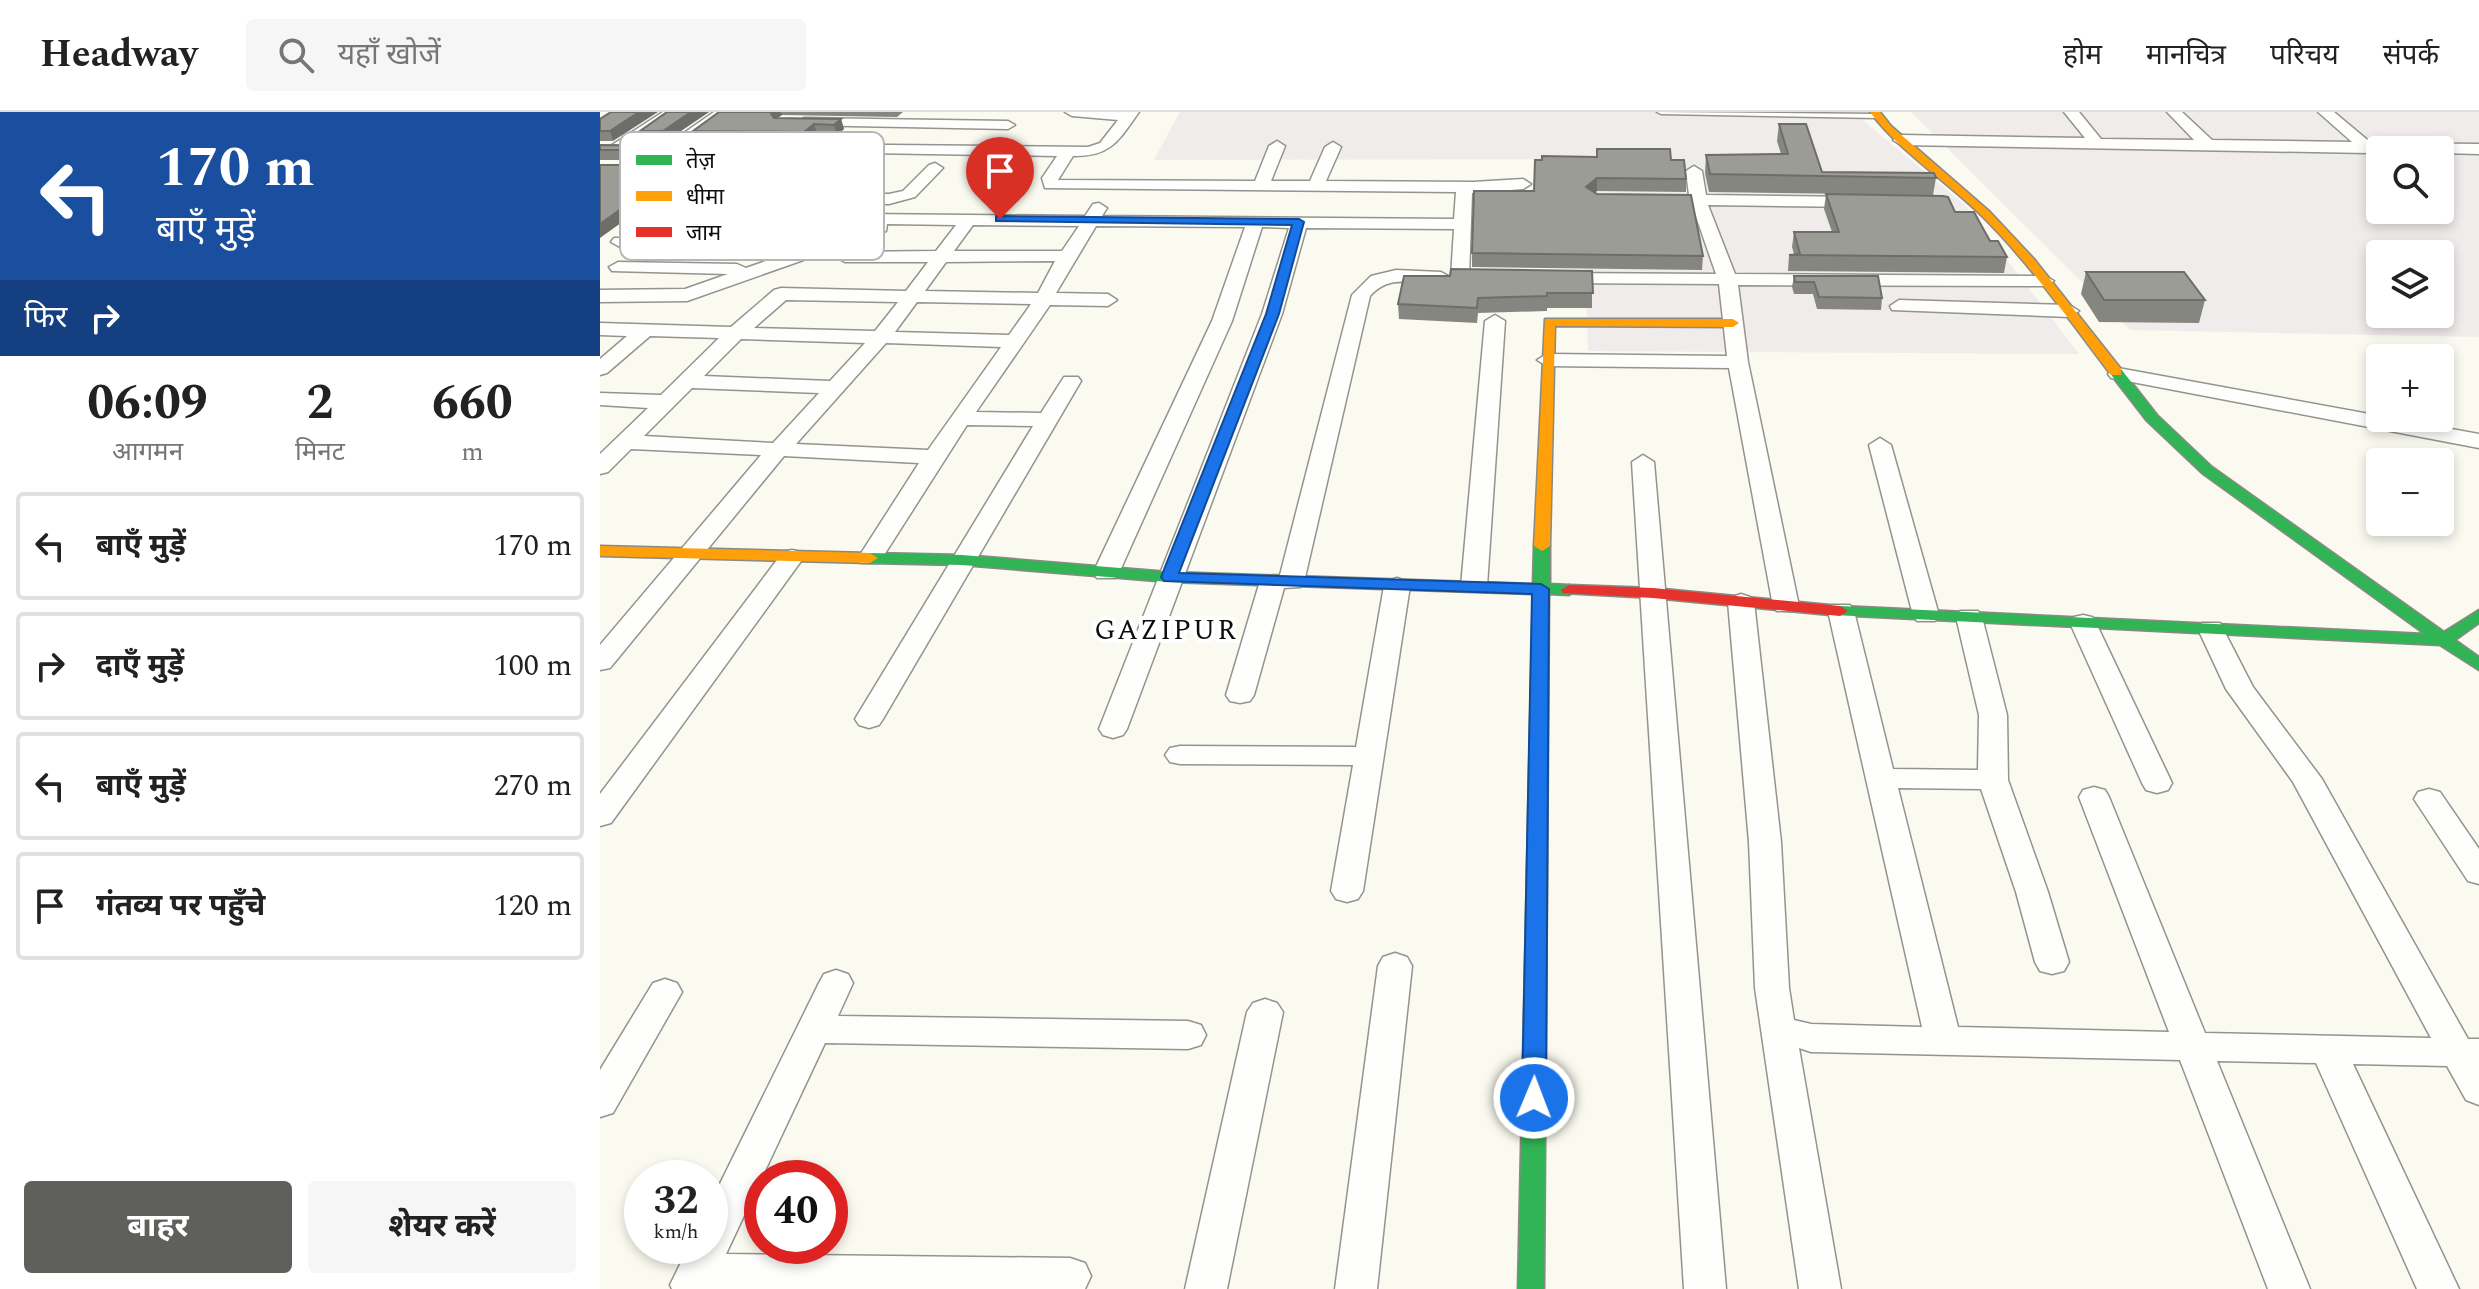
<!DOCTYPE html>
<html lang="hi">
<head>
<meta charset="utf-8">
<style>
  body { margin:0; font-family:Spectral,"Noto Sans Devanagari",serif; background:#f6f6f6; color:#222; height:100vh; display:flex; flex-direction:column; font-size:30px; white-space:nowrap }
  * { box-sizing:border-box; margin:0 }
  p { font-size:26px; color:#767676 }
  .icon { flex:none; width:44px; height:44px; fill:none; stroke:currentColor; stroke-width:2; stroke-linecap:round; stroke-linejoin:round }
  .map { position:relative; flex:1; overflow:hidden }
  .panel { display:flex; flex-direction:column; background:#fff; width:600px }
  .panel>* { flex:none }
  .hud { background:#1a4fa0; color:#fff; overflow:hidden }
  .buttons { position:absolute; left:1766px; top:24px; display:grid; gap:16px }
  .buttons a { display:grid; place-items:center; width:88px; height:88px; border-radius:8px; background:#fff; box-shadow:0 4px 12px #0003; font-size:40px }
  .speed { position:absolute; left:24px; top:1048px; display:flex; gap:16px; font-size:40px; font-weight:700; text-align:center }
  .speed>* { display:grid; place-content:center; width:104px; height:104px; border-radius:50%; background:#fff; box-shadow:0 4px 12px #0003; line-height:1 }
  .speed small { font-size:20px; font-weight:400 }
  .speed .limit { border:12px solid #d22; background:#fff; color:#111 }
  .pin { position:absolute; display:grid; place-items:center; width:68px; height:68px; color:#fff; margin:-82px -34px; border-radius:50% 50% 50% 0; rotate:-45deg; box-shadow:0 0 8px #0007 }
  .pin .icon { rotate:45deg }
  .me { position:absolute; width:88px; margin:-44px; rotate:1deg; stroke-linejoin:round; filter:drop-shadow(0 0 6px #0008) }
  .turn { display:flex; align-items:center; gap:28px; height:168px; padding:0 24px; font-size:36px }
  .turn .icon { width:104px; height:104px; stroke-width:2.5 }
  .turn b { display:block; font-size:56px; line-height:68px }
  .then { display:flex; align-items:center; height:76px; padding:0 24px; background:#0003; gap:16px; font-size:30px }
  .eta { display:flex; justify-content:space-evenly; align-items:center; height:136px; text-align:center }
  .eta b { font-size:48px; font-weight:700; line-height:56px }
  .button { display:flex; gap:16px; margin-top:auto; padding:16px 24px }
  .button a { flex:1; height:92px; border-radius:8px; background:#5f5f5c; color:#fff; font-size:32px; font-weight:700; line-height:92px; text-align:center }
  .button a+a { background:#f6f6f6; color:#222 }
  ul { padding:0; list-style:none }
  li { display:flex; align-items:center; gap:24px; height:108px; margin:0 16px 12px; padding:0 8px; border:4px solid #e0e0e0; border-radius:8px }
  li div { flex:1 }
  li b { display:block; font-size:30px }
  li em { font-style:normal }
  header { display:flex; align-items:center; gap:48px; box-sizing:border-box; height:112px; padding:0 40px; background:#fff; border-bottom:2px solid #e0e0e0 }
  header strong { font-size:38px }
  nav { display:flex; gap:44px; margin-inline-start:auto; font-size:28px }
  .search { width:560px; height:72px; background:#f6f6f6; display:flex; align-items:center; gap:20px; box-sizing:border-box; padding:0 28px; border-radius:8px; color:#767676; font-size:30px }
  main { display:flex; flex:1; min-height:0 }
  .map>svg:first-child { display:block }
  .industrial { fill:#f1ecec; fill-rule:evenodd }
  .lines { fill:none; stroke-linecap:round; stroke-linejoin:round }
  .lane-casing { stroke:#93938f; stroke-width:3 }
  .street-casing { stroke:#93938f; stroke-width:3 }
  .fast-casing { stroke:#8a8a85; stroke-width:3 }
  .slow-casing { stroke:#8a8a85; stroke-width:3 }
  .jam-casing { stroke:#8a8a85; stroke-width:3 }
  .lane { fill:#fefefd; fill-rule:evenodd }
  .street { fill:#fefefd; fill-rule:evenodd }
  .fast { fill:#30b455; fill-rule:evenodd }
  .slow { fill:#ff9f0a; fill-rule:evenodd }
  .jam { fill:#e5322d; fill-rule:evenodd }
  .wall { fill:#868681 }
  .shaded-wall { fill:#6d6d69 }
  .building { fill:#9c9c96; stroke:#6d6d69; stroke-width:2 }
  .route { fill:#1a73e8; stroke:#114b97; stroke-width:2 }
  .labels { text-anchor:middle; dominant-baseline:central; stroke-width:8; stroke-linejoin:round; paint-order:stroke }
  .neighbourhood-label { font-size:28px; letter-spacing:2px; fill:#0c0c0c; stroke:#fff }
  .key { fill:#fff; stroke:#b6b6b6; stroke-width:2 }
  .key-label { font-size:22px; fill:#0c0c0c }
</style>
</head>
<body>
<header>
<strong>Headway</strong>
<div class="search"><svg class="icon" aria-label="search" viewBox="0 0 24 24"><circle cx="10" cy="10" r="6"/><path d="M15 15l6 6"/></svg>यहाँ खोजें</div>
<nav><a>होम</a><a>मानचित्र</a><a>परिचय</a><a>संपर्क</a></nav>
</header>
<main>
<section class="panel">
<div class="hud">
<div class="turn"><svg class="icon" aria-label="left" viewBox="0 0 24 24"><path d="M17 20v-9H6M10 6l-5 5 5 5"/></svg><div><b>170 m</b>बाएँ मुड़ें</div></div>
<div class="then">फिर<svg class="icon" aria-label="right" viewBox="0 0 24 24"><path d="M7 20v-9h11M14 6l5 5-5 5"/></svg></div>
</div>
<div class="eta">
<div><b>06:09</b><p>आगमन</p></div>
<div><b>2</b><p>मिनट</p></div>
<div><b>660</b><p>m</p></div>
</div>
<ul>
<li><svg class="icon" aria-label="left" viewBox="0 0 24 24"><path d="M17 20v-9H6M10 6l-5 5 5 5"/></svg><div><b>बाएँ मुड़ें</b></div><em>170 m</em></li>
<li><svg class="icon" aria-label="right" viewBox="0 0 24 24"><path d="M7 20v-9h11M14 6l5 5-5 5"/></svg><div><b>दाएँ मुड़ें</b></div><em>100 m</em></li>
<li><svg class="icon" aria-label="left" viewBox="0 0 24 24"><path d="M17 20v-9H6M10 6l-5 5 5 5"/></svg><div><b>बाएँ मुड़ें</b></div><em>270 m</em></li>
<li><svg class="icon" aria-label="arrive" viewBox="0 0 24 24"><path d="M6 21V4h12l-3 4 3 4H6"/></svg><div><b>गंतव्य पर पहुँचे</b></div><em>120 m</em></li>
</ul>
<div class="button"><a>बाहर</a><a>शेयर करें</a></div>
</section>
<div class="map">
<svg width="1879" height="1177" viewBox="0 0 1879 1177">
  <rect width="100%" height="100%" fill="#fafaf0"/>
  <!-- industrial -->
  <g class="industrial">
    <polygon points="580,0 1253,0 1365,93 1479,242 988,239 982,47 554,48"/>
    <path d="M1311,0H1879V225L1530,218ZM1780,38H1840V98H1780ZM1780,142H1840V202H1780Z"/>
  </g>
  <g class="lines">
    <!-- lane casing -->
    <g class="lane-casing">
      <polygon id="lane" points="1057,0 1278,2 1282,4 1278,6 1061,2"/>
    </g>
    <!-- street casing -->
    <g class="street-casing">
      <g id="street">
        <polygon points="63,0 80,0 22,39 12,39 12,33"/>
        <path d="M114,0H131L89,31L488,35L500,31L518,8L472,4L465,0H539C519,28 511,45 473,44L458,68L655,69L669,34L677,29L685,34L671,69H710L725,35L733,30L741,35L726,69L873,70L923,67L931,72L923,77L872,81L869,165L860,170L851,165L854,117L706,116L682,202L527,617L523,623L513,626L503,623L499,617L662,202L689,116L662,115L632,209L519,461L515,466H497L493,461L612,209L645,115L496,114L456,181L508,182L517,188L508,194L450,193L376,300L441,301L464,265H478L481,269L283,607L279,613L269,616L259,613L255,607L433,314L367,313L279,451H261L258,446L319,351L184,344L10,556L0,558V533L161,343L31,337L8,360L0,362V342L48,296L0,293V281L61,283L119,226L50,224L7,261L0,263V247L27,224L0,223V211L131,215L174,178L181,176L306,179L328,150H245L236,145L245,140L336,139L356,113L287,112L286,119L87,189L0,190V178L85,177L128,162L12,159L9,155L18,150L137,152L146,156L200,137L20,135L11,130L14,126L209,127L217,131L272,112L44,109L42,105L50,100L485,104L493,92L499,91L507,96L502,104L854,107L856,80L445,76L442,66L457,44L79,38L50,59H38V53ZM373,113L479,114L462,139H354ZM455,149L438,181L325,179L346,150ZM186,188L298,190L275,219L154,216ZM317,190L431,192L409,223L295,220ZM141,227L265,231L230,269L104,264ZM286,231L401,235L328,338L196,332ZM92,276L219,281L173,331L44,324Z"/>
        <polygon points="1464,0 1479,0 1501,27 1594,28 1567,0 1582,0 1612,28 1752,30 1718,0 1734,0 1771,31 1879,32 1879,42 1840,41 1840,38 1768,41 1301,33 1293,28 1301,23 1485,26"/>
        <polygon points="204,6 408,9 415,13 408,17 199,13 197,10"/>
        <polygon points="335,51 343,56 315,85 289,92 79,90 71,85 79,80 289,82 303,79 329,53"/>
        <polygon points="1094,54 1102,59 1106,83 1261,85 1269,90 1261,95 1108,93 1135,162 1445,164 1454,169 1445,174 1138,173 1148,250 1199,494 1195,499 1177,499 1173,494 1129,256 947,254 937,248 947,242 1127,244 1119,172 954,171 945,166 954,161 1116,162 1092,93 1077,91 1075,88 1077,85 1089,83 1086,59"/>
        <path d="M796,158L841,160L850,165C831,183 796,154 770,184L704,470L700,475L684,476L654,583L650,589L640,591L630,589L626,583L660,469L664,464L680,463L752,183L771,164Z"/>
        <polygon points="1299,188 1469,193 1479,199 1469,205 1292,198 1290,194"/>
        <polygon points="895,203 905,209 887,474 883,479 865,479 861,474 885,209"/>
        <polygon points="1518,256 1879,322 1879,336 1511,266 1508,262"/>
        <polygon points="1280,326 1291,333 1339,503 1335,509 1317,509 1313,503 1269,333"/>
        <polygon points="1043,343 1054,350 1126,1177 1084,1177 1032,350"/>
        <polygon points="192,438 201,440 204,445 11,711 0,714 0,682 183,440"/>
        <polygon points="797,466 806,469 810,474 763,779 758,787 747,790 736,787 731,779 753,653 580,652 570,650 565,643 570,636 580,634 756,635 784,474 788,469"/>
        <polygon points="1141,482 1150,485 1154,490 1181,730 1189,876 1194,908 1211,912 1322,915 1228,499 1232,493 1250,493 1254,499 1293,657 1378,658 1379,603 1356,505 1360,499 1378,499 1382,505 1407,603 1408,668 1448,780 1469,850 1464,859 1452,862 1440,859 1435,850 1416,780 1381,677 1298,676 1358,915 1569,920 1479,685 1483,678 1494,675 1505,678 1509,685 1605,921 1831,926 1693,670 1626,577 1598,517 1602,511 1620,511 1653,575 1722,667 1868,927 1879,927 1879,993 1866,988 1847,954 1753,952 1859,1177 1817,1177 1716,951 1617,949 1710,1177 1668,1177 1580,948 1211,940 1199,936 1241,1177 1199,1177 1155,876 1149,730 1128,490 1132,485"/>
        <polygon points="1483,503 1492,505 1496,511 1572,671 1568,678 1557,681 1546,678 1542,671 1470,511 1474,505"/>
        <polygon points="1829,677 1840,680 1879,737 1879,772 1868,769 1814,687 1818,680"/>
        <polygon points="795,841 807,845 812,854 777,1177 735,1177 778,854 783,845"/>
        <polygon points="236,858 248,862 253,871 238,904 588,909 601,913 606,923 601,933 588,937 225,931 126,1142 470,1146 485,1151 491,1164 485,1177 72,1177 70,1173 89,1134 110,1134 110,1092 219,871 224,862"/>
        <polygon points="65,867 77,871 82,880 13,1001 0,1005 0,958 53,871"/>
        <polygon points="665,887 677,891 683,900 627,1177 585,1177 647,900 653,891"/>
      </g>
    </g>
    <!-- fast casing -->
    <g class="fast-casing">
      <g id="fast">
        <polygon points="1516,256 1521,257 1557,303 1612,355 1844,520 1879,498 1879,511 1855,528 1879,545 1879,558 1840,533 1234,503 1232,499 1234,495 1240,494 1825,522 1602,361 1547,309 1509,260"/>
        <polygon points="942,429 950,434 950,472 969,473 977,478 969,483 949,482 944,1177 918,1177 933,482 569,470 362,453 270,451 262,446 270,441 362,443 569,460 933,472 934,434"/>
      </g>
    </g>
    <!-- slow casing -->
    <g class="slow-casing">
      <g id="slow">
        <path d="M1270,0H1280L1291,14L1390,100L1434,147L1521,257V263H1511C1470,209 1431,153 1383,105C1347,69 1301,41 1270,0Z"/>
        <polygon points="945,207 1133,207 1139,211 1133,215 955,214 950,434 942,439 934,434"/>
        <polygon points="0,434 270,441 278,446 270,451 0,444"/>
      </g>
    </g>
    <!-- jam casing -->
    <g class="jam-casing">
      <polygon id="jam" points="969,473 1053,476 1240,494 1248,499 1240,504 1053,486 963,481 961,478"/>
    </g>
    <!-- lane -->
    <use href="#lane" class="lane"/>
    <!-- street -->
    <use href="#street" class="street"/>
    <!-- fast -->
    <use href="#fast" class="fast"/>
    <!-- slow -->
    <use href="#slow" class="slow"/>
    <!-- jam -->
    <use href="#jam" class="jam"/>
  </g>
  <!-- wall -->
  <g class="wall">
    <polygon points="11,0 13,29 0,29 0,7"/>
    <polygon points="67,0 109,0 66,29 44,29 40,19"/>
    <polygon points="120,0 303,0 297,5 182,3 177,6 241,7 244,17 237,23 217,22 207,30 96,29 93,19"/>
    <polygon points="1179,12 1222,60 1336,66 1333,83 1355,100 1407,145 1404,161 1188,159 1189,143 1194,142 1192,135 1194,120 1232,120 1224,97 1226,82 1332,83 1109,80 1105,61 1106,43 1181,42 1177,29"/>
    <polygon points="0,33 122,34 125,45 115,52 108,48 0,48"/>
    <polygon points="1071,48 1086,67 1086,80 997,79 995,80 1103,144 1102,158 872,155 872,141 934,79"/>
    <polygon points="992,159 992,196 947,196 947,199 878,201 877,211 799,207 798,192 850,164"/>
    <polygon points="1486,160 1605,188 1599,211 1499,210 1481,182"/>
    <polygon points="1194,164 1282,186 1281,198 1217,197 1213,182 1194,182 1192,175"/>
  </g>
  <!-- shaded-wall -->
  <g class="shaded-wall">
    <polygon points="39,0 58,0 13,29 10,19"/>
    <polygon points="91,0 109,0 66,29 63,19"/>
    <polygon points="169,0 181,0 182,3 172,9"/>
    <polygon points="241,7 244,17 237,23 234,13"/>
    <polygon points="214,12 217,22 207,30 204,20"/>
    <polygon points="122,34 125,45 115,52 112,42"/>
    <polygon points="83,53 86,64 0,126 0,112"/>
    <polygon points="997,66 997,79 986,88 986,75"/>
  </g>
  <!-- building -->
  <g class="building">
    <polygon points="11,0 39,0 10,19 0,19 0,7"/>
    <polygon points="67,0 91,0 63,19 40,19"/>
    <polygon points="119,0 170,0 174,6 241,7 234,13 214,12 204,20 93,19"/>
    <polygon points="1179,12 1206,12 1222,60 1334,61 1336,66 1110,62 1106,43 1188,42"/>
    <polygon points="0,33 122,34 112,42 105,38 0,38"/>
    <polygon points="997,37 1070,37 1071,48 1084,48 1086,67 997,66 986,75 997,82 1091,83 1103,144 872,141 874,79 934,79 935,48 942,48 942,44 997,45"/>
    <polygon points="0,53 83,53 0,112"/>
    <polygon points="1226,82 1343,84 1348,85 1355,100 1374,100 1390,129 1398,129 1407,145 1189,143 1200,142 1194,120 1239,120"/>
    <polygon points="851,157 992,159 993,181 947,181 947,184 878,186 877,196 798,192 804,164 850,164"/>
    <polygon points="1486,160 1584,160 1605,188 1504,188"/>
    <polygon points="1194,164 1278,164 1282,186 1219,185 1214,170 1195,170"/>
  </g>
  <!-- route -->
  <polygon class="route" points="400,104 699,107 704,110 679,202 579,461 941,472 949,477 946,986 942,993 934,996 925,993 922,986 932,482 564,469 561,465 666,202 692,113 396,109 396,104"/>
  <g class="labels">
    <!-- neighbourhood labels -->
    <g class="neighbourhood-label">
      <text x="566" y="518">GAZIPUR</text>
    </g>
  </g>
  <!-- legend -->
  <rect x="20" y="20" width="264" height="128" rx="12" class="key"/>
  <rect x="36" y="43" width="36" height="10" fill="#30b455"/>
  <rect x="36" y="79" width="36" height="10" fill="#ff9f0a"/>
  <rect x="36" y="115" width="36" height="10" fill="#e5322d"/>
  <g class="key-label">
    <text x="86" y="56">तेज़</text>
    <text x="86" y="92">धीमा</text>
    <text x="86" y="128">जाम</text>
  </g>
</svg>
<div class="buttons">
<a><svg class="icon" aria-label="search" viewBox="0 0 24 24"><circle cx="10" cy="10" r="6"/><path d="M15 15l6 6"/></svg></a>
<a><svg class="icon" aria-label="layers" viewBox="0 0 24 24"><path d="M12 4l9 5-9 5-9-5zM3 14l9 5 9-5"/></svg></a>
<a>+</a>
<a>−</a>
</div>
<div class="speed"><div>32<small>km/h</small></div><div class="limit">40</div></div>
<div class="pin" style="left:400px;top:107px;background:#d93025"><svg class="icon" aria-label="arrive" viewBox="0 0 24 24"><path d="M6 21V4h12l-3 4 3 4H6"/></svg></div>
<svg class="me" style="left:934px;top:986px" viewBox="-20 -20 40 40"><circle r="17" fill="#1a73e8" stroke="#fff" stroke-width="3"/><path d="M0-11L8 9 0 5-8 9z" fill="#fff"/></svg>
</div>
</main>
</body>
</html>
